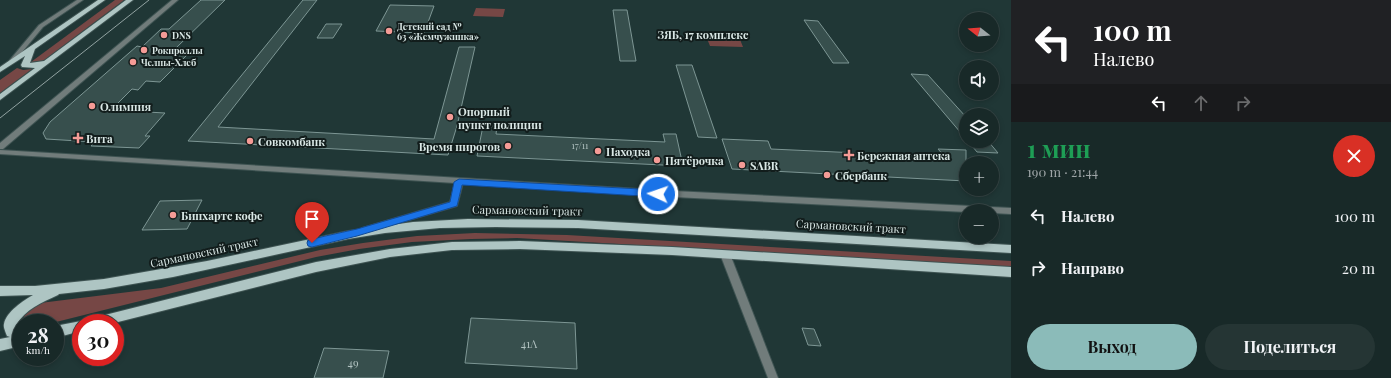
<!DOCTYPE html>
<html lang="ru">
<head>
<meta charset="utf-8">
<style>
  body { margin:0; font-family:"Playfair Display",serif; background:#253534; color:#f1f3f6; height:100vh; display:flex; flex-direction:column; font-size:15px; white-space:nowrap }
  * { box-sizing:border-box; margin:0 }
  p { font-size:13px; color:#9fa6a8 }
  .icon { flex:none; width:22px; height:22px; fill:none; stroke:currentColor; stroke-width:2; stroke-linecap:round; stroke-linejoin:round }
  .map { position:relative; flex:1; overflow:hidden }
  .side { display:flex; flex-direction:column; background:#182928; width:380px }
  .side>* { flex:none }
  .banner { background:#202124; color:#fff; overflow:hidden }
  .needle { width:26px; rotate:287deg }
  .fabs { position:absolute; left:959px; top:12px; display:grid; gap:8px }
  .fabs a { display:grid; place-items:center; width:40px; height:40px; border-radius:50%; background:#182928; box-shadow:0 2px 6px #0003,0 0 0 1px #364545; font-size:20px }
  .speed { position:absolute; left:12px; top:314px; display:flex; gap:8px; font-size:20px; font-weight:700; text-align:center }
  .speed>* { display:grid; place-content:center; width:52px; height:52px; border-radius:50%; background:#182928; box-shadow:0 2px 6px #0003,0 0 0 1px #364545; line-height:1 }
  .speed small { font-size:10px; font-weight:400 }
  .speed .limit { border:6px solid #d22; background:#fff; color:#111 }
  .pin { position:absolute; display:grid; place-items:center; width:34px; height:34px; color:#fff; margin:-41px -17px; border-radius:50% 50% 50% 0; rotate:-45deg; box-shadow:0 0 4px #0007 }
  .pin .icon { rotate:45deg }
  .me { position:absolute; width:44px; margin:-22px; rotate:273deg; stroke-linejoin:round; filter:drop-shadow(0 0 3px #0008) }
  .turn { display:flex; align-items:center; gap:14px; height:84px; padding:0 16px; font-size:18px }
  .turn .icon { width:52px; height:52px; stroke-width:2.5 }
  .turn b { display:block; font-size:28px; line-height:34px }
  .lanes { display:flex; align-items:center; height:38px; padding:0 16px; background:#0003; justify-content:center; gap:20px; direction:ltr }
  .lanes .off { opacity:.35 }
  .round { display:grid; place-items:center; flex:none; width:42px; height:42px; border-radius:21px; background:#253534 }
  .summary { display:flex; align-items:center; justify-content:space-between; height:68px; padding:0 16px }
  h1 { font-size:24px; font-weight:700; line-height:30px; color:#1e9e55 }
  .action { display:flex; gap:8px; margin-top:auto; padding:8px 16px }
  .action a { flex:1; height:46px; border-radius:24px; background:#8bbbb9; color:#111; font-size:16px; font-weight:700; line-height:46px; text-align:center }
  .action a+a { background:#253534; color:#f1f3f6 }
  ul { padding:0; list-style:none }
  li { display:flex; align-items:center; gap:12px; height:52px; padding:0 16px }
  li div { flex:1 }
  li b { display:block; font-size:15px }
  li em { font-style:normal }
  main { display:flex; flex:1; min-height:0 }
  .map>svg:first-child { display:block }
  .green { fill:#764745 }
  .building { fill:#374f4d; stroke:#7d9694 }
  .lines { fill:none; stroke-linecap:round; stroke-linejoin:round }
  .street-casing { stroke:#3e5352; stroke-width:2 }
  .primary-casing { stroke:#3e5352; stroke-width:2 }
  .street { fill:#717c7b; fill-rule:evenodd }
  .primary { fill:#aec5c3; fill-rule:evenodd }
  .tram { stroke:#92a3a2; stroke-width:1 }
  .route { fill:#1a73e8; stroke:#114b97 }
  .poi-dot { fill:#f59b96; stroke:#121d1c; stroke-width:1.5 }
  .labels { text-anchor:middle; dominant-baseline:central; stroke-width:4; stroke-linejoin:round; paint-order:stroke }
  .far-poi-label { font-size:9px; font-weight:bold; fill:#dae8e6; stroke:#121d1c; text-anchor:start }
  .number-label { font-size:9px; fill:#b1c2c0 }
  .far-quarter-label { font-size:11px; font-weight:bold; fill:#dae8e6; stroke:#121d1c }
  .poi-label { font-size:11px; font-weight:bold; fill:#dae8e6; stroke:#121d1c; text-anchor:start }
  .street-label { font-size:11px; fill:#dae8e6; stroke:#121d1c }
  .near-number-label { font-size:11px; fill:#b1c2c0 }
</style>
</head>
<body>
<main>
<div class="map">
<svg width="1011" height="378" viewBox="0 0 1011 378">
  <rect width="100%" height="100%" fill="#203736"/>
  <!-- green -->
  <g class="green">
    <polygon points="115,0 124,0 43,61 31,62"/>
    <polygon points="476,8 505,9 503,17 473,16"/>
    <polygon points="706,36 739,37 743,47 710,46"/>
    <polygon points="17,68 23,70 32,69 0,93 0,80"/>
    <polygon points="475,233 567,235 1011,261 1011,267 517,238 471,239 412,242 359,249 316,257 52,323 22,323 25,314 40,303 161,288 320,250 363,243 417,236"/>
  </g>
  <!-- building -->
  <g class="building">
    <polygon points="201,0 225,0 176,48 193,49 160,82 146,81 138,90 132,89 111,110 165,113 145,136 150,136 139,148 91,146 95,142 46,139 43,133 50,122 137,46 142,47 161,29 169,29"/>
    <polygon points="303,0 317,0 218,127 434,139 459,47 475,47 457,126 448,155 188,141"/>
    <polygon points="390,5 434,6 424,33 376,31"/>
    <polygon points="613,10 627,10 636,61 620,61"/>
    <polygon points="804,20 818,21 849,63 833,63"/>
    <polygon points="326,24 342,24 333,38 317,38"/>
    <polygon points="676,65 692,65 717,138 698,137"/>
    <polygon points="911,74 928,75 966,117 966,139"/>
    <polygon points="483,126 497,126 496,134 665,142 663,134 676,134 683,166 477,156"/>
    <polygon points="722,139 768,141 771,149 945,157 938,149 966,150 966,181 732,169"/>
    <polygon points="968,141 988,141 998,153 977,152"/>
    <polygon points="202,200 187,229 142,230 160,201"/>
    <polygon points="471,318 575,323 577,369 465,363"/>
    <polygon points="802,328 814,329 821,346 808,345"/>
    <polygon points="324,348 389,351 383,378 314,378"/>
  </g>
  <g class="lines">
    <!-- street casing -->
    <g class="street-casing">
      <g id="street">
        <polygon points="77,0 83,0 43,27 13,63 9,63 9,61 39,25"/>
        <polygon points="172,0 178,0 3,149 0,149 0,143"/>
        <polygon points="0,150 674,191 1011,208 1011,214 992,213 992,211 966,212 674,197 463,183 457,206 365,233 362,232 361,230 362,228 450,202 455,183 0,154"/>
        <polygon points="725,251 728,252 730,254 778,378 768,378 720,254 722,252"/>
      </g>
    </g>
    <!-- primary casing -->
    <g class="primary-casing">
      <g id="primary">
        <polygon points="98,0 105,0 35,49 30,63 44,61 126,0 133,0 0,100 0,94 35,68 22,67 21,65 25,56 0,72 0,67"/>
        <path d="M468,219L578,220L1011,245V253L578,228L496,227L440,228L385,233L348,239L173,277L104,289L59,294L58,295C41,303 26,309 16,325L17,328H21V346L0,351V339L10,337L7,336C6,333 3,327 4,324C6,312 24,300 33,295L0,296V286H35L104,279L207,261L348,231L413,222Z"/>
        <polygon points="520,241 672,247 1011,267 1011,277 672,255 520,249 452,250 390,257 316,272 114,323 87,323 89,319 93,318 316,262 390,249 452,242"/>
        <polygon points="81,321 86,323 81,323 81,331 55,338 55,326"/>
      </g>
    </g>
    <!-- street -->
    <use href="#street" class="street"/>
    <!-- primary -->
    <use href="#primary" class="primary"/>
    <!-- tram -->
    <polyline class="tram" points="0,118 149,0"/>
  </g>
  <!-- route -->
  <polygon class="route" points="459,179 658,190 663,194 658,197 462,185 457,206 357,236 312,247 308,246 307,243 308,240 312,239 357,229 450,202 454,182"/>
  <!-- markers -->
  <g class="poi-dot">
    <circle cx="389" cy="31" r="4"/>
    <circle cx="164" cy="35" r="4"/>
    <circle cx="144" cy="50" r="4"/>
    <circle cx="133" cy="62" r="4"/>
    <circle cx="92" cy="106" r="4"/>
    <circle cx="450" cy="117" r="4"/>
    <path d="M76 132h4v4h4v4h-4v4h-4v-4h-4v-4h4z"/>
    <circle cx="250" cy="141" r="4"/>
    <circle cx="508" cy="146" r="4"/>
    <circle cx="598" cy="151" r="4"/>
    <path d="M847 149h4v4h4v4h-4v4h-4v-4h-4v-4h4z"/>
    <circle cx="657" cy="160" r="4"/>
    <circle cx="742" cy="165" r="4"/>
    <circle cx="827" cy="175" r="4"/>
    <circle cx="173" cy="215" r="4"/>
  </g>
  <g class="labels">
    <!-- far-poi labels -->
    <g class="far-poi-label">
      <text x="397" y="26">Детский сад №<tspan x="397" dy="10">63 «Жемчужинка»</tspan></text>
      <text x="172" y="35">DNS</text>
      <text x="152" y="50">Рокнроллы</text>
      <text x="141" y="62">Челны-Хлеб</text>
    </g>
    <!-- number labels -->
    <g class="number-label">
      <text x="580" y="145">17/11</text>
    </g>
    <!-- far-quarter labels -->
    <g class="far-quarter-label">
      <text x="703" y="34">ЗЯБ, 17 комплекс</text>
    </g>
    <!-- poi labels -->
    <g class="poi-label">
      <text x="100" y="106">Олимпия</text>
      <text x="458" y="111">Опорный<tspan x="458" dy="13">пункт полиции</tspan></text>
      <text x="86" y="138">Вита</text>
      <text x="258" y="141">Совкомбанк</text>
      <text x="500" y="146" text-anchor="end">Время пирогов</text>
      <text x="606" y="151">Находка</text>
      <text x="857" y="155">Бережная аптека</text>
      <text x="665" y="160">Пятёрочка</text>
      <text x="750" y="165">SABR</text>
      <text x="835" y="175">Сбербанк</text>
      <text x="181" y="215">Бинхартс кофе</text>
    </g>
    <!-- street labels -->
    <g class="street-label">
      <text transform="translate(527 210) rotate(1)">Сармановский тракт</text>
      <text transform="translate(851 226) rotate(3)">Сармановский тракт</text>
      <text transform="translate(204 252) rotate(-12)">Сармановский тракт</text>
    </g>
    <!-- near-number labels -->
    <g class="near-number-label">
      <text x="529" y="343">41А</text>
      <text x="353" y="362">49</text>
    </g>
  </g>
</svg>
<div class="fabs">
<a><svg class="needle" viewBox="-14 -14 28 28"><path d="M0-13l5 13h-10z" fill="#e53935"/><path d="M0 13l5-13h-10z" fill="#9fa6a8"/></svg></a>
<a><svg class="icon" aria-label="sound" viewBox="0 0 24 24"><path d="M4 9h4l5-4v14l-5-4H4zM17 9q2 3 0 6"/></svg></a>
<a><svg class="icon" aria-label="layers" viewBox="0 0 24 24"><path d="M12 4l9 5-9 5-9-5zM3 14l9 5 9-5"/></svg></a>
<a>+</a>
<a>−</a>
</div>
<div class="speed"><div>28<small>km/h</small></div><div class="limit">30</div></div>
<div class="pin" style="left:312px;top:243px;background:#d93025"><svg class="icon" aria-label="arrive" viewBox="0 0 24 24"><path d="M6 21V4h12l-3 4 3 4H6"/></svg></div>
<svg class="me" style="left:658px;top:194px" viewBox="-20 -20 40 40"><circle r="17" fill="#1a73e8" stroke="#fff" stroke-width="3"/><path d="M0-11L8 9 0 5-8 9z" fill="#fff"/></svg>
</div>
<section class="side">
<div class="banner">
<div class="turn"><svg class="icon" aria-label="left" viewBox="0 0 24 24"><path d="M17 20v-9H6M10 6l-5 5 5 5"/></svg><div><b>100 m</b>Налево</div></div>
<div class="lanes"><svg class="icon" aria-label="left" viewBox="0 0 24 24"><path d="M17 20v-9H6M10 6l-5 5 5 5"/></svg><svg class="icon off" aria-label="ahead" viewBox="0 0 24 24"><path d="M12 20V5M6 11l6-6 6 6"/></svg><svg class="icon off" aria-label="right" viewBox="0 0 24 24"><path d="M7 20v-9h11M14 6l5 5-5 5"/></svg></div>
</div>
<div class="summary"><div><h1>1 мин</h1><p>190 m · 21:44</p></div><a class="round" style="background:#d93025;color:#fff"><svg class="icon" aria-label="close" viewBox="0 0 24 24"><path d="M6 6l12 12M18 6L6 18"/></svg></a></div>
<ul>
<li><svg class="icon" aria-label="left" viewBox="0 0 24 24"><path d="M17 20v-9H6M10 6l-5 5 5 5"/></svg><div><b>Налево</b></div><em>100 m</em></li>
<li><svg class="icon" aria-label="right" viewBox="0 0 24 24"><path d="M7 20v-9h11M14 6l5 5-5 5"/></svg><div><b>Направо</b></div><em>20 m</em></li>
</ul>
<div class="action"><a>Выход</a><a>Поделиться</a></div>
</section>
</main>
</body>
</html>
